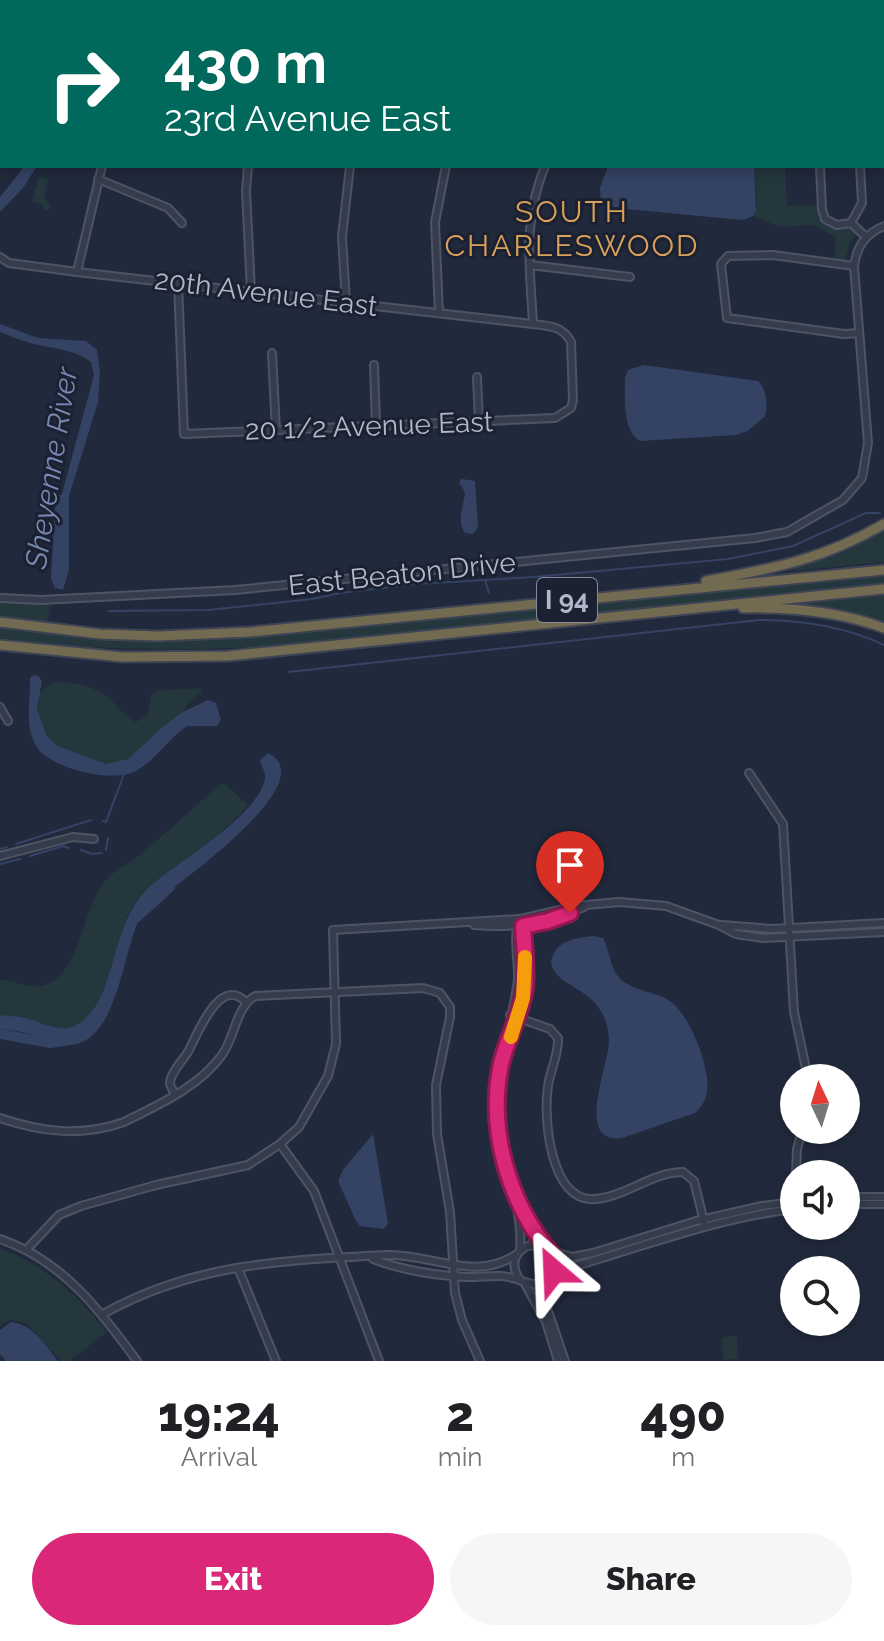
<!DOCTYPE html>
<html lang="en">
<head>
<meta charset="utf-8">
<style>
  body { margin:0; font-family:Raleway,sans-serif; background:#f6f6f6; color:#202124; height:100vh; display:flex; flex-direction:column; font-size:30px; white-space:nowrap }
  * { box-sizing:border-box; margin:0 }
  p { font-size:26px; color:#757577 }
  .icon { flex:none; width:44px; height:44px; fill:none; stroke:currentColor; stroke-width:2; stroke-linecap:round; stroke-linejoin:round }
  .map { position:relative; height:1361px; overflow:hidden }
  .sheet { display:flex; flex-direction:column; background:#fff; flex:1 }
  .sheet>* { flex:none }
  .top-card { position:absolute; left:0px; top:0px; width:884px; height:168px; box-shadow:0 4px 12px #0003; background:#00695c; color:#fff; overflow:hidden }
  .needle { width:52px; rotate:356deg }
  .controls { position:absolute; left:780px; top:1064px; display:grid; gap:16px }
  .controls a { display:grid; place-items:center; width:80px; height:80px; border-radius:50%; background:#fff; box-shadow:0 4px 12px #0003; font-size:40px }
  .pin { position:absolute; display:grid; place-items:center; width:68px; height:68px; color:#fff; margin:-82px -34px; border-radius:50% 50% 50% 0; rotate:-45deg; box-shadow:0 0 8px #0007 }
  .pin .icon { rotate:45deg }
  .me { position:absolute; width:88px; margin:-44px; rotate:334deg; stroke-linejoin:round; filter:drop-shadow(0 0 6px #0008) }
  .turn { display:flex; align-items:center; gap:28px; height:168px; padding:0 32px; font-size:36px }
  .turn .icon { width:104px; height:104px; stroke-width:2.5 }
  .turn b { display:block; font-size:56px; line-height:68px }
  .eta { display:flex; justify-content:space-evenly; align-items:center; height:136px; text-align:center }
  .eta b { font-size:48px; font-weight:800; line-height:56px }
  .action { display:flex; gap:16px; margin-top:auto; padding:16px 32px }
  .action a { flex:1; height:92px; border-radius:48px; background:#db2777; color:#fff; font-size:32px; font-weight:800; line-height:92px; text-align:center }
  .action a+a { background:#f6f6f6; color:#202124 }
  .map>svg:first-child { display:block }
  .green { fill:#23373d }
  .water { fill:#344264 }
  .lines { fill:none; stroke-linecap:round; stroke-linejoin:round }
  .stream { stroke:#344264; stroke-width:2 }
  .river { stroke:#344264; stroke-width:10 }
  .minor-casing { stroke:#4d5464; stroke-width:10 }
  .highway-casing { stroke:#3e4454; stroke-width:13 }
  .minor { stroke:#353c4c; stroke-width:6 }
  .highway { stroke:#736a52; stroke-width:9 }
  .route-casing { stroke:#8e194d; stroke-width:20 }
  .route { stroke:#db2777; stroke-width:14 }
  .slow { stroke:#f59e0b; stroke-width:14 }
  .labels { text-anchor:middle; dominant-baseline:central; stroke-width:6; stroke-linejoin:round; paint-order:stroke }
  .shield { fill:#1b2131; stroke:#848a9b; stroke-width:2 }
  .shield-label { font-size:26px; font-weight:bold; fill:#b1b7c8 }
  .street-label { font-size:28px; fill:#b1b7c8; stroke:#1b2131 }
  .neighbourhood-label { font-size:30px; letter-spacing:2px; fill:#d9a15b; stroke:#1b2131 }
  .water-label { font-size:30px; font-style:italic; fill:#7788b2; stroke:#1b2131 }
</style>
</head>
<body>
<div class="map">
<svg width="884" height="1361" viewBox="0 0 884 1361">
  <rect width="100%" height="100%" fill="#21293c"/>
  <!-- green -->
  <g class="green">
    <path d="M754,166H785L787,206L818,205C821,237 840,221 857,233L850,243L845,261L834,259L836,237L813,225L780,227L753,216L757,207Z"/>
    <polygon points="39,176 48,180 44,195 50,207 49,210 44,210 43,204 32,201"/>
    <polygon points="884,528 884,562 794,571 793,568 831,556"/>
    <path d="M884,573V584L267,646C177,652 90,650 0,638V626C89,640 176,641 266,635Z"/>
    <polygon points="884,593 884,624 801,606 801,602"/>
    <polygon points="0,602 52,604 47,623 0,616"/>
    <path d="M54,682C76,682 94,685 111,700C119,708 125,717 136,722L148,715L151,695L155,691L201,688V692L189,702L183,712C164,726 145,750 125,760C103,772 61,754 46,735C37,723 37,708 38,693Z"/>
    <path d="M220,784H225L248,805C227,830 200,849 174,869C160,879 142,890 133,905C112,940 114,1002 77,1025C61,1034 41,1021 24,1018C16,1016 8,1016 0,1015V980C20,981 33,993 53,981C84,960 82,906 107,879C115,870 128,864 137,857C166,833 193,809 220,784Z"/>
    <path d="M0,1248C45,1265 77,1295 107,1332L69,1361H61L26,1323L10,1320L0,1326Z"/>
    <polygon points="737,1336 738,1359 723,1360 722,1337"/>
  </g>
  <!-- water -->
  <g class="water">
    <polygon points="25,166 37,166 23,188 0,212 0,197"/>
    <polygon points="608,166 754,166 756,211 753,216 743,220 615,208 601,202 600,188"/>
    <path d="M0,324L38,338L86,341L97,350L100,373L98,402L69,496V570L63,590L55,588L51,579L55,508L58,497L62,494L94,375L91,362C72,348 52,349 30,343C20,340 10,336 0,332Z"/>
    <path d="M644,365L758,381C767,390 768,404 765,416L748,431L736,435L640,441C622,431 625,396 625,378L628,370Z"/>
    <path d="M462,479L475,481L478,527L473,534L465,533C456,520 464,505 465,493L459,482Z"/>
    <path d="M34,675L38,676L42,681L37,708L46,735L58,746L106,764L128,759L165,725L183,712L208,700L216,703L221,720L217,726H187C168,739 156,760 136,771C113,784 46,768 35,744C24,722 31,700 30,678Z"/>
    <path d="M268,753C328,783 164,892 143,912C122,944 120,1046 67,1045C56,1044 47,1039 37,1036C25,1032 12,1030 0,1029V1015C8,1016 17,1016 25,1018C41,1021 61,1035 78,1024C118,999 108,928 146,890C174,863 261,816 265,777C265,770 261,766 260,760Z"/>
    <path d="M593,936L603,938C611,952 609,971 624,982C638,992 657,992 670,1001C690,1015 711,1069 707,1092C706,1101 701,1107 695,1113L622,1138C573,1145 610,1064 609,1039C606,986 557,991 551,963C554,941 574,938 593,936Z"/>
    <polygon points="373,1134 388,1223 384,1229 360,1226 356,1221 338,1181 343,1170"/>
    <path d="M11,1322C32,1324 46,1345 58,1361H6L0,1354V1330Z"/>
  </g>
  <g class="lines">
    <!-- stream -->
    <g class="stream">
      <polyline points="485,580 489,593"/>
      <polyline points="109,611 208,610 312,599 340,593 416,584 534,577 728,559 793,546 866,513 880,513"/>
      <path d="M289,672L759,620C801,620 846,627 884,645"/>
      <polyline points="103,821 106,822 124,774"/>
      <polyline points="16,844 91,820"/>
      <polyline points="0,849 7,847"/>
      <polyline points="81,850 92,854 102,853"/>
      <polyline points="106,850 108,838"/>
      <polyline points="30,856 63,846 69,848"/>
      <polyline points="0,864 20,859"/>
    </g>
    <!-- river -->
    <g class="river">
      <polyline points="137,917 170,887"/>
      <polyline points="0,1034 50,1043 69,1040"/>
    </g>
    <!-- minor casing -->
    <g class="minor-casing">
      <g id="minor">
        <polyline points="405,0 410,2"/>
        <polyline points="661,0 661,2"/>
        <polyline points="776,0 776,2"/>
        <polyline points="813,0 813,2"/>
        <polyline points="853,0 853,2"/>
        <polyline points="59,2 60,0"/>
        <polyline points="182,2 183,0"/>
        <polyline points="313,2 314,0"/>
        <polyline points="0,12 2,13"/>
        <polyline points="248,166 246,191 251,291"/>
        <polyline points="820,166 822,209 825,219 837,225 851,223"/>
        <polyline points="860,166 862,203 851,223 866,237"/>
        <polyline points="98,179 168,208 182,223"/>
        <polyline points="0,257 9,263 77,272 533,324"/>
        <polyline points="530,265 630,277"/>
        <polyline points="854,266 773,255 728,256 721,264 727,318 844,334 859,333"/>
        <polyline points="77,272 102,166"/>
        <path d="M178,283L184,434L555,418L571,408L573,400L571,342C563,326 549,326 533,324C530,265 522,223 545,166"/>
        <polyline points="346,302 342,237 350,166"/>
        <polyline points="439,313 435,222 446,166"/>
        <polyline points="272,353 276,430"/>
        <polyline points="374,365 376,425"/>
        <polyline points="477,377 479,421"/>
        <path d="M0,598L41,600L235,590L755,538L787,532L843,500L862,478L868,443L854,266C857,246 865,234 884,226"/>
        <polyline points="0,707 8,721"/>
        <polyline points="749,773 783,824 794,1012 808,1078"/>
        <polyline points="0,856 73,837 94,839"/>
        <path d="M520,919C512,932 519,963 518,979C513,1025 493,1071 496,1118C499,1163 524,1204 520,1249"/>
        <path d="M474,925C517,929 545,922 584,907"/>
        <polyline points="722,925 772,929 884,923"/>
        <path d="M510,1015L550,1029L558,1038C559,1054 550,1071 548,1086C543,1117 550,1203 595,1199C625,1197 652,1172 683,1172L694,1181L705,1226"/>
        <path d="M507,1049C525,999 526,978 523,926L520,920"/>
        <path d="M175,1094C174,1092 170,1086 170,1083C170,1073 185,1058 189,1050C198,1033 220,975 246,1002"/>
        <path d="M0,1118C41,1132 82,1137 124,1122C158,1105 199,1087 222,1055C235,1037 236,1007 255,996L423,988L440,993L450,1007V1017L436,1085L437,1134L450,1212L455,1293L462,1320L480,1361"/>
        <polyline points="280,1144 314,1191 379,1361"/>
        <polyline points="796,1174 797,1149 802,1130"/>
        <polyline points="516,1193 543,1247"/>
        <polyline points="846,1197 884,1197"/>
        <polyline points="846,1204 884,1204"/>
        <path d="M0,1239C62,1260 100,1310 137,1361"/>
        <polyline points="27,1249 59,1215 81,1206 156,1185 248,1165 280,1144 299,1127 328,1076 336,1044 333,930 520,919 575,906 619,902 666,906 719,925 736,934 763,938 884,932"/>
        <path d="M548,1250L555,1265L550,1279L538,1285L521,1281C509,1266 514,1250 531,1245L572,1257L593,1253L696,1221L762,1206L794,1202"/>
        <path d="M373,1259C401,1270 438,1276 468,1277C486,1277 502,1273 519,1280"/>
        <polyline points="238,1268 276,1361"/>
        <path d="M552,1276C574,1265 598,1260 621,1252C679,1234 734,1216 794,1209"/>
        <polyline points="549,1280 546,1305 565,1361"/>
        <polyline points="525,1284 546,1322 558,1361"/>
        <path d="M103,1314C194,1263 285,1260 386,1255C431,1253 475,1283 517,1254"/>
      </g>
    </g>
    <!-- highway casing -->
    <g class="highway-casing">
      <g id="highway">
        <path d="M706,581C775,568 822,560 884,524"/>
        <path d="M743,608C790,607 839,611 884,628"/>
        <polyline points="0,622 100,634 158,636 250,632 884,570"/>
        <polyline points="0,645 123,657 228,656 884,589"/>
      </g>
    </g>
    <!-- minor -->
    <use href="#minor" class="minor"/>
    <!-- highway -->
    <use href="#highway" class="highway"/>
  </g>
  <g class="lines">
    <!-- route casing -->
    <g class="route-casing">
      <path id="route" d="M554,1271L552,1254C509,1204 487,1130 501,1064C507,1038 521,1015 525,988C527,968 524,946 523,926L548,921L570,913"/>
    </g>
    <!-- route -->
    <use href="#route" class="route"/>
    <!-- slow -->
    <polyline class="slow" points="511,1037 523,998 525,957"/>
  </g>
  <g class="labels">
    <!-- shield labels -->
    <rect class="shield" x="537" y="578" width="60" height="44" rx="6"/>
    <g class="shield-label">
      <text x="567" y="600">I 94</text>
    </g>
    <!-- street labels -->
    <g class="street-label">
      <text transform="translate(266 293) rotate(7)">20th Avenue East</text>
      <text transform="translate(369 426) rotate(-2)">20 1/2 Avenue East</text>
      <text transform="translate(402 574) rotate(-6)">East Beaton Drive</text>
    </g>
    <!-- neighbourhood labels -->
    <g class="neighbourhood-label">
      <text x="572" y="211">SOUTH<tspan x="572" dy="34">CHARLESWOOD</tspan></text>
    </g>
    <!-- water labels -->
    <g class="water-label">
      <text transform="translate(51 468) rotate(-81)">Sheyenne River</text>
    </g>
  </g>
</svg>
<div class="controls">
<a><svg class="needle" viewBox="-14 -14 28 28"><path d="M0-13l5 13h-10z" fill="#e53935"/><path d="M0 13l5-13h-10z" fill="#757577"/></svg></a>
<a><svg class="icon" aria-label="sound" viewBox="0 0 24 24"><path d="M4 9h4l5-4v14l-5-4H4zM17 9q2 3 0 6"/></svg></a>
<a><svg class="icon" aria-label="search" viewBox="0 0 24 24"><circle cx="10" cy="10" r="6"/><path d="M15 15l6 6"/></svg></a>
</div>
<div class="pin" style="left:570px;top:913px;background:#d93025"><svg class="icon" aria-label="arrive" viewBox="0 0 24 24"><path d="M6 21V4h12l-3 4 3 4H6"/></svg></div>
<svg class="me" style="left:554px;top:1271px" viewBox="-20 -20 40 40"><path d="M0-17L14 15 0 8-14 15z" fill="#db2777" stroke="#fff" stroke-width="4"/></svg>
<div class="top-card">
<div class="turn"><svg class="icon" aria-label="right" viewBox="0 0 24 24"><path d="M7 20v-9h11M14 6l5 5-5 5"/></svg><div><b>430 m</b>23rd Avenue East</div></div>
</div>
</div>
<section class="sheet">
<div class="eta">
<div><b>19:24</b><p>Arrival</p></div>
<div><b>2</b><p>min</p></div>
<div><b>490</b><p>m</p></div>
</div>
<div class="action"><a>Exit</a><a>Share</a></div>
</section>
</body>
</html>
